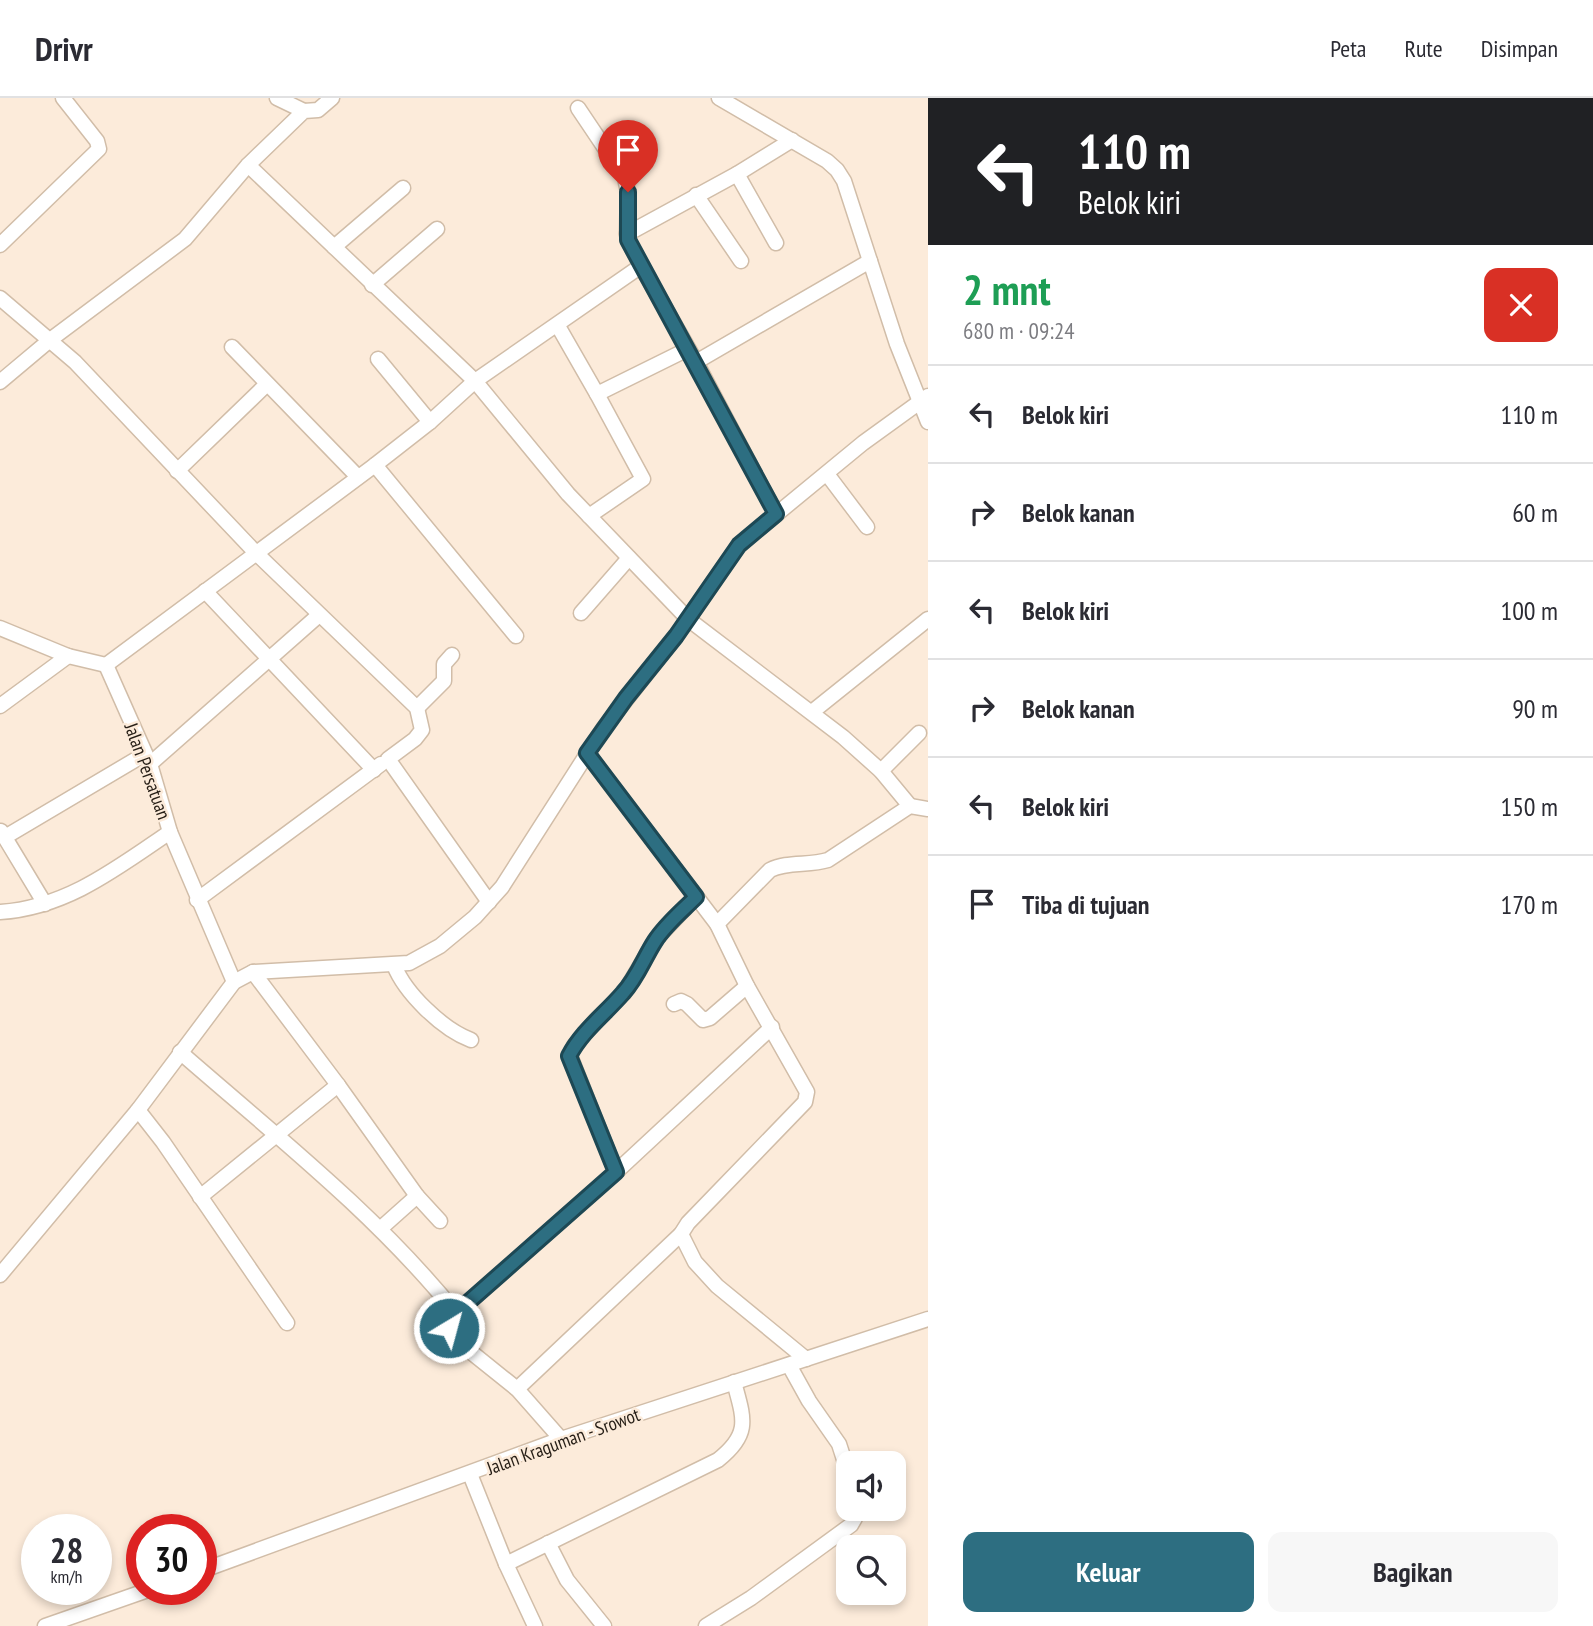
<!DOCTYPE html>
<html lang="id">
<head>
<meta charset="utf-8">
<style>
  body { margin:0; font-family:"PT Sans Narrow",sans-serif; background:#f7f7f7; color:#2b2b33; height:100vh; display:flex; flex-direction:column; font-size:26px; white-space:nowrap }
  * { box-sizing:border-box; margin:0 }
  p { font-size:23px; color:#7c7c81 }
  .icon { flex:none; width:38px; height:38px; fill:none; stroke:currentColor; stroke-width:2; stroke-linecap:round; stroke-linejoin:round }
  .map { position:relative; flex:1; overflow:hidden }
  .sheet { display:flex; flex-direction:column; background:#fff; width:665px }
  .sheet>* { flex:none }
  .top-card { background:#202124; color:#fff; overflow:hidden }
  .fabs { position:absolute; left:836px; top:1353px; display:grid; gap:14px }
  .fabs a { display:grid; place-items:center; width:70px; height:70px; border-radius:14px; background:#fff; box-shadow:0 4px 10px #0003; font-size:35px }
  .speed { position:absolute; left:21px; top:1416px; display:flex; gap:14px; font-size:35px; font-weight:700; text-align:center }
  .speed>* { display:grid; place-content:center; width:91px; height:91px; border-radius:50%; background:#fff; box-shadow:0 4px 10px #0003; line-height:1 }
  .speed small { font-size:18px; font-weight:400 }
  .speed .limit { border:10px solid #d22; background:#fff; color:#111 }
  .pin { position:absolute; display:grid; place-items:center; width:60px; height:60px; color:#fff; margin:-72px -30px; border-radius:50% 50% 50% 0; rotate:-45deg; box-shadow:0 0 7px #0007 }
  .pin .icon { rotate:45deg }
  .me { position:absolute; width:77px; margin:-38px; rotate:37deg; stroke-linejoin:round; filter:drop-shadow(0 0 5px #0008) }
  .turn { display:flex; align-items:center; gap:24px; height:147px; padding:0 35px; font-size:32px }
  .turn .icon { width:91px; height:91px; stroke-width:2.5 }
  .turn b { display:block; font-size:49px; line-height:60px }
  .round { display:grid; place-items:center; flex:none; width:74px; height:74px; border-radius:14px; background:#f7f7f7 }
  .summary { display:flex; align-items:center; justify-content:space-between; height:119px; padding:0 35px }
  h1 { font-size:42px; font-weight:700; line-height:52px; color:#1e9e55 }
  .primary-button { display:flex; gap:14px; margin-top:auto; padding:14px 35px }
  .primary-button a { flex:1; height:80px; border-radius:14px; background:#2d6e81; color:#fff; font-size:28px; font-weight:700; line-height:80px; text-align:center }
  .primary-button a+a { background:#f7f7f7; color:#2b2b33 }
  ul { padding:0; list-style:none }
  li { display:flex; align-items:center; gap:21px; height:98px; padding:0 35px; border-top:2px solid #e1e1e2 }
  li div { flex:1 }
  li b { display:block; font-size:26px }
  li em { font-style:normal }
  header { display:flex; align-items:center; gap:42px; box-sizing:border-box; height:98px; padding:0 35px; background:#fff; border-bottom:2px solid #e1e1e2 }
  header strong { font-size:33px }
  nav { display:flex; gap:38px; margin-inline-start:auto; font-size:24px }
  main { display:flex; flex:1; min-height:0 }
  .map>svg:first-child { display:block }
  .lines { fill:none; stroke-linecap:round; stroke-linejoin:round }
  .minor-casing { stroke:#d1bda8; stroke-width:17 }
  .minor { stroke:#fff; stroke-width:14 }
  .route-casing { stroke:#1d4854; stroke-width:18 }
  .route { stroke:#2d6e81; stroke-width:12 }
  .labels { text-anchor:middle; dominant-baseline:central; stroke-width:5; stroke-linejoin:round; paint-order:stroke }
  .street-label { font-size:19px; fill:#261e16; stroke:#fcebda }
</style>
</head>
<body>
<header>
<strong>Drivr</strong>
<nav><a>Peta</a><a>Rute</a><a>Disimpan</a></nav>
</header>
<main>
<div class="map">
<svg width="928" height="1528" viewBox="0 0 928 1528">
  <rect width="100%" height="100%" fill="#fcebda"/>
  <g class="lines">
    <!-- minor casing -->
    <g class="minor-casing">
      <g id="minor">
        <polyline points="277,0 304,13"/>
        <polyline points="719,0 827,63 837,72 844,83 897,246 928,324"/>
        <polyline points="578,10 625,80 628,94 627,136"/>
        <polyline points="248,67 475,283 568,396 688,521 843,639 881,673 910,708"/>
        <polyline points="737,76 776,145"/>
        <polyline points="696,97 741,163"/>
        <polyline points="0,147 99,51 97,43 63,0"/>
        <polyline points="334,149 403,90"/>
        <polyline points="372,187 437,131"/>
        <polyline points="0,200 75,264 256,455 417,610 422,632 415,641 388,661 489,804"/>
        <polyline points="558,228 597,296 688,251"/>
        <polyline points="232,249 358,379"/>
        <polyline points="378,261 430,324"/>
        <polyline points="696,264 870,163"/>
        <polyline points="0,284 50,242 185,141 248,67 304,13 318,12 332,0"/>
        <polyline points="375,367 516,538"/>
        <polyline points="177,373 267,286"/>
        <polyline points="827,376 867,429"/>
        <polyline points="776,416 696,264 641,168 628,142 627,136 737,76 792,42"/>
        <polyline points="589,418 643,381 597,296"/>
        <polyline points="205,493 374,672"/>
        <polyline points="581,515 629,460"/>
        <polyline points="0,530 68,558 106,567"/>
        <polyline points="106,567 375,367 430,324 475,283 641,168"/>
        <polyline points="106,567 150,666 170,734 234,884"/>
        <polyline points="0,608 68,558"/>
        <polyline points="417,610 444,583 444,566 452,557"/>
        <polyline points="812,614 928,521"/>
        <polyline points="587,655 717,826"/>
        <polyline points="150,666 319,517"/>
        <polyline points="881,673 919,635"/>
        <polyline points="1,733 45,806"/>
        <polyline points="5,739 145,656"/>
        <polyline points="197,802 381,666"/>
        <path d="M0,814C66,810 117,770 170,734"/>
        <path d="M394,867C405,895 442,931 471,942"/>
        <polyline points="253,874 338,987 417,1098 440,1123"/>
        <polyline points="674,906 681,903 687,906 703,922 710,920 747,888"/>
        <path d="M180,954C275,1037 376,1116 456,1215"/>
        <polyline points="138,1012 163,1044 287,1225"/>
        <polyline points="616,1074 570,958 574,948 596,922 624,895 656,841 696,799"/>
        <polyline points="200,1099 338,987"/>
        <polyline points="380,1131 417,1098"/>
        <polyline points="681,1136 695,1164 717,1188 806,1261"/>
        <polyline points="0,1177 138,1012 234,884 253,874 409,865 440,848 475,819 502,789 603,631 676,538 739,447 863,345 928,298"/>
        <polyline points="789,1267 809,1303 839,1346 849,1377"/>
        <path d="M517,1291L681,1136L688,1125L805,1004L807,994L747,888L717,826L770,772C787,763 809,768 828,762L910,708L928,711"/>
        <polyline points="561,1341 517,1291 456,1242 449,1230 453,1218 616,1074 772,929"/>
        <polyline points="470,1376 506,1466 535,1528"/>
        <polyline points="548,1445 567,1482 604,1528"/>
        <path d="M506,1466L718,1362C751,1336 744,1321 734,1284"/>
        <polyline points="201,1473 561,1341 928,1221"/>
        <polyline points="45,1528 151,1491"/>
        <polyline points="706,1528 751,1500 851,1427 855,1420 854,1410"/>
      </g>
    </g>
    <!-- minor -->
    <use href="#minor" class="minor"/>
  </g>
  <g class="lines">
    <!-- route casing -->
    <g class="route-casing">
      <path id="route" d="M449,1230L456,1215L616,1074L569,958C582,933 605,916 623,895C637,880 644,860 655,843C665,827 682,813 696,799L587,655L626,600L676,538L739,447L776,416L628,142V94"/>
    </g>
    <!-- route -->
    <use href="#route" class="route"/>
  </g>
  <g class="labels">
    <!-- street labels -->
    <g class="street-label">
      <text transform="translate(148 673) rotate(70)">Jalan Persatuan</text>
      <text transform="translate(563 1343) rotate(-20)">Jalan Kraguman - Srowot</text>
    </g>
  </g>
</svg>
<div class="fabs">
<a><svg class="icon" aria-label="sound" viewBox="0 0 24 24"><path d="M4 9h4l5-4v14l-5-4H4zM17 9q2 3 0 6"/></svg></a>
<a><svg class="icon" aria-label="search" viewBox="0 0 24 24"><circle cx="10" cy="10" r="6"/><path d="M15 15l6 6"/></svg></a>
</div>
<div class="speed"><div>28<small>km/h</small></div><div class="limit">30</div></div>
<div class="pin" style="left:628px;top:94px;background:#d93025"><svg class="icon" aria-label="arrive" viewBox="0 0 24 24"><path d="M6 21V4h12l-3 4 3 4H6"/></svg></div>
<svg class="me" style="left:449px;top:1230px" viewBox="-20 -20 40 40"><circle r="17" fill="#2d6e81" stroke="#fff" stroke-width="3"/><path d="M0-11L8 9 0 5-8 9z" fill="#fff"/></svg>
</div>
<section class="sheet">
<div class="top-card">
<div class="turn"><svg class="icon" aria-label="left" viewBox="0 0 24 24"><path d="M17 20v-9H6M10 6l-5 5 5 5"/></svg><div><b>110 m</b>Belok kiri</div></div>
</div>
<div class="summary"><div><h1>2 mnt</h1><p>680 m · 09:24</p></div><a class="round" style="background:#d93025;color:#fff"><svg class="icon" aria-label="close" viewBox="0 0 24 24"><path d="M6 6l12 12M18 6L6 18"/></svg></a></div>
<ul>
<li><svg class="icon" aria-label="left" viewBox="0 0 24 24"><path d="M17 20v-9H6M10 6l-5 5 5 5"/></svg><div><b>Belok kiri</b></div><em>110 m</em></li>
<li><svg class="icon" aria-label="right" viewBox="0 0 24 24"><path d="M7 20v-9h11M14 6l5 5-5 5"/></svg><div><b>Belok kanan</b></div><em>60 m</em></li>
<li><svg class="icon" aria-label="left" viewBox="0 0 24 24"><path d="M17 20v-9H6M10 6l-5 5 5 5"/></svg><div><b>Belok kiri</b></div><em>100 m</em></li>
<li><svg class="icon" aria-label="right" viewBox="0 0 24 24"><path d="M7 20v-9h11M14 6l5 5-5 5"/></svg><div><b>Belok kanan</b></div><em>90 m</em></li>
<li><svg class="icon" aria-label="left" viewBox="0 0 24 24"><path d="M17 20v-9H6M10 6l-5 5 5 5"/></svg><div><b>Belok kiri</b></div><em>150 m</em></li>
<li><svg class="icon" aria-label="arrive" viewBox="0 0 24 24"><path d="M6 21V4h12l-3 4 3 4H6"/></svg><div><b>Tiba di tujuan</b></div><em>170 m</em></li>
</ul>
<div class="primary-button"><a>Keluar</a><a>Bagikan</a></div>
</section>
</main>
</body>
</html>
